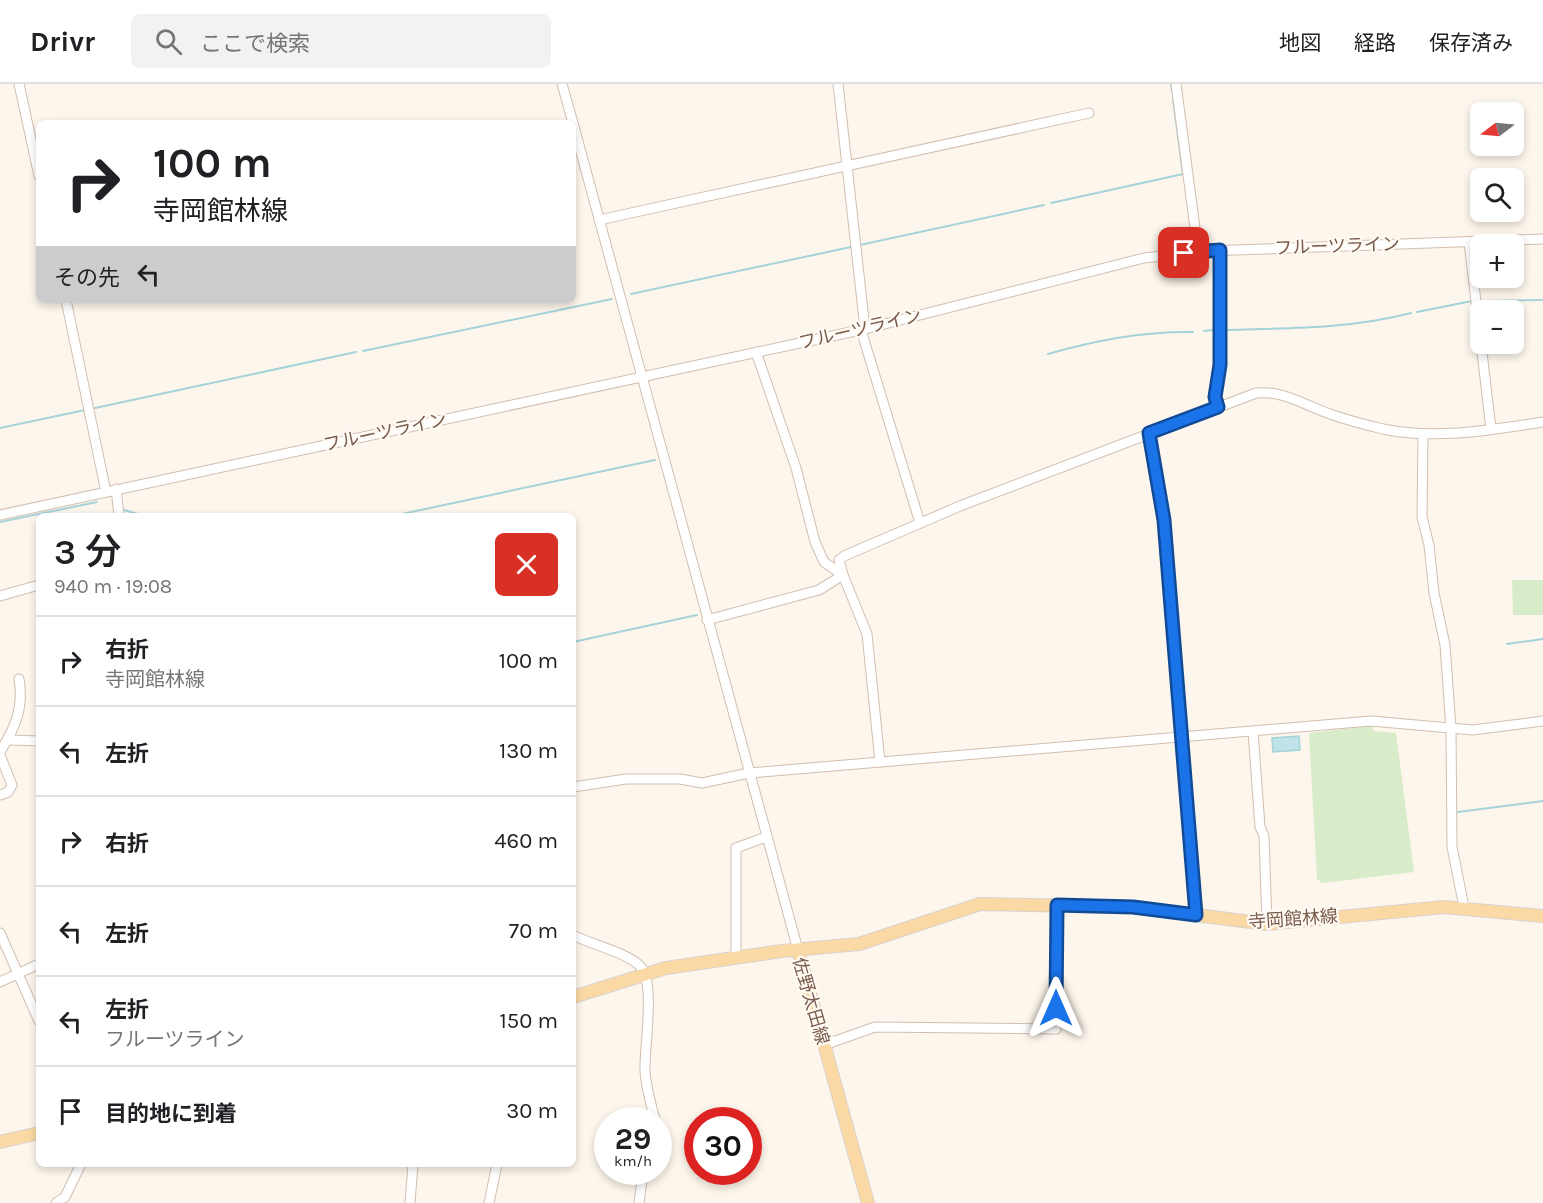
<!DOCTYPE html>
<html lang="ja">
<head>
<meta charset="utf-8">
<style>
  body { margin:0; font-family:Karla,"Noto Sans JP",sans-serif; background:#f2f2f2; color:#202124; height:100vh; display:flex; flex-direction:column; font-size:22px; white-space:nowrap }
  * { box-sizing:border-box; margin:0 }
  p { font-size:20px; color:#757577 }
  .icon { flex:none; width:33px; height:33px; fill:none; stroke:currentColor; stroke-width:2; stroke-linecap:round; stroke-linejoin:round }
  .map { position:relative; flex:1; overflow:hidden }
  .drawer { position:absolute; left:36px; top:429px; width:540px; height:654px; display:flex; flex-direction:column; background:#fff; border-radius:9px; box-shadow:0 3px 9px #0003 }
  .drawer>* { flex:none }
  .top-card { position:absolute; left:36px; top:36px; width:540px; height:183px; border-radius:9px; box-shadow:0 3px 9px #0003; background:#fff; color:#202124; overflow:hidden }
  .needle { width:39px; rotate:254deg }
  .fabs { position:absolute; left:1470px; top:18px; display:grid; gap:12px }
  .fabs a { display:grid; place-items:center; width:54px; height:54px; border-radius:9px; background:#fff; box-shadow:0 3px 9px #0003; font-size:30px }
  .speed { position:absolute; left:594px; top:1023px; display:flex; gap:12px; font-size:30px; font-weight:700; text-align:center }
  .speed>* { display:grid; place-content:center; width:78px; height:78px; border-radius:50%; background:#fff; box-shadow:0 3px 9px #0003; line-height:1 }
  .speed small { font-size:15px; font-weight:400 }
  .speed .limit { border:9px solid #d22; background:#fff; color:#111 }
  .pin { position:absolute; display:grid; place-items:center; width:51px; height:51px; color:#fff; margin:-26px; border-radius:12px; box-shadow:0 3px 9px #0006 }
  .me { position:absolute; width:66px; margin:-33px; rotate:0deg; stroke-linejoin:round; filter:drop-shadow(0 0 4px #0008) }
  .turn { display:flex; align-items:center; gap:21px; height:126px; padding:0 18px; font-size:27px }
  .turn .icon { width:78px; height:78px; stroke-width:2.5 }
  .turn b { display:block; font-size:42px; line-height:51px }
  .then { display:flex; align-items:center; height:57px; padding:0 18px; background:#0003; gap:12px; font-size:22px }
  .round { display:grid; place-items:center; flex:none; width:63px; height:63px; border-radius:9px; background:#f2f2f2 }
  .summary { display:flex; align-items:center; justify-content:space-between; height:102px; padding:0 18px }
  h1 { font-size:36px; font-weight:600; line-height:45px }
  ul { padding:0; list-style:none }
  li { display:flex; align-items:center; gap:18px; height:90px; padding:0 18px; border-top:2px solid #e0e0e0 }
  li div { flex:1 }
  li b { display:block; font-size:22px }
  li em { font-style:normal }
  header { display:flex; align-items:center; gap:36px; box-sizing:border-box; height:84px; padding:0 30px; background:#fff; border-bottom:2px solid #e0e0e0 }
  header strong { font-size:28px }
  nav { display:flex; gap:33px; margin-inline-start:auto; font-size:21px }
  .search { width:420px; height:54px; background:#f2f2f2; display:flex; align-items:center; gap:15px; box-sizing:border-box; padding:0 21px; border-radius:9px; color:#757577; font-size:22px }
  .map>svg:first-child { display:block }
  .green { fill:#d8ecc9 }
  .water { fill:#bfe3e8; stroke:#a5d3da; stroke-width:1.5 }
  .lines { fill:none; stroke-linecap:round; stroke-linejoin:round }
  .stream { stroke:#a5d3da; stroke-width:2 }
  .minor-casing { stroke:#d1beb0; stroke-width:11 }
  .major-casing { stroke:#dad1cd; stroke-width:14 }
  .minor { stroke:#fff; stroke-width:9 }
  .major { stroke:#fbd9a5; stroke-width:12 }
  .route-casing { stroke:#114b97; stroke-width:15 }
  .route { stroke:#1a73e8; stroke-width:10 }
  .labels { text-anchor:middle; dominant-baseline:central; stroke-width:4.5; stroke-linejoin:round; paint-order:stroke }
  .street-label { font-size:18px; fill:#7a5c4d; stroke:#fffaf3 }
</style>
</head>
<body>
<header>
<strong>Drivr</strong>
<div class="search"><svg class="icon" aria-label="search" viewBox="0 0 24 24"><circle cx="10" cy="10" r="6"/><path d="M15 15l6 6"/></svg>ここで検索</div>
<nav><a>地図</a><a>経路</a><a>保存済み</a></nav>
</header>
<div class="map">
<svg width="1543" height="1119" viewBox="0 0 1543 1119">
  <rect width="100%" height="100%" fill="#fdf6ec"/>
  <!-- green -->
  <g class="green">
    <polygon points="1512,496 1543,496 1543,531 1513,531"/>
    <polygon points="1373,642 1373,647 1396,649 1414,788 1322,799 1317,795 1309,649"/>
  </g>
  <!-- water -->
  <polygon class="water" points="1299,652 1300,666 1273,668 1272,654"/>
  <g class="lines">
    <!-- stream -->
    <g class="stream">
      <polyline points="1171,0 1172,8"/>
      <polyline points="1051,119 1183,90 1173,15"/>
      <polyline points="860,161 1044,121"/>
      <polyline points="631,210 851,163"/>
      <polyline points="1480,217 1543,216"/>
      <polyline points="1417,228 1472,217"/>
      <path d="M1226,246C1288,244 1350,245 1411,229"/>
      <polyline points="1204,247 1214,246"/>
      <polyline points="363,267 612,215"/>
      <path d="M1048,270C1096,256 1142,247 1193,248"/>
      <polyline points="95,324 356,268"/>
      <polyline points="0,344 85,326"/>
      <polyline points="124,426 145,432"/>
      <polyline points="397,431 655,376"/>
      <polyline points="0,438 97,418"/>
      <polyline points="573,558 697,531"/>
      <polyline points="1507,560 1543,555"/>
      <polyline points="1458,728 1543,717"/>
    </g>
    <!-- minor casing -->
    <g class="minor-casing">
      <g id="minor">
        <polyline points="19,0 39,92"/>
        <polyline points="562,0 573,39"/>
        <polyline points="838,0 865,245"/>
        <polyline points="1176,0 1198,167"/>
        <polyline points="573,39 798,866"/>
        <polyline points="599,136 1089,29"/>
        <polyline points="1469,158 1491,345"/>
        <polyline points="66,216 106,408"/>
        <polyline points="861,246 920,439"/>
        <polyline points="756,268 796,384 815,458 824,478 843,491 867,550 880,678"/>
        <polyline points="1218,323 1215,313 1220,281 1220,166"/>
        <polyline points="1149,349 1164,436 1196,831"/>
        <polyline points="1423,350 1422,433 1429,461 1434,509 1445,561 1451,645 1452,763 1464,823"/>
        <polyline points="116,405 119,432"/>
        <polyline points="0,431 865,245 1144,174 1207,167 1543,155"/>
        <polyline points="0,512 39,501"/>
        <path d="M707,536L819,506L843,491L839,476L844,472L960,422L1256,309C1283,306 1306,322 1330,330C1347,336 1366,341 1383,345C1436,356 1491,346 1543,338"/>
        <polyline points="1253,647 1260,743 1264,752 1267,840"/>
        <polyline points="10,656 39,657"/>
        <path d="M0,668C15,644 24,624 19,595"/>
        <polyline points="0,671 12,701 8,708 0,711"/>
        <polyline points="573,703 626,695 680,695 702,699 749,689 1371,637 1473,646 1543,637"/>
        <polyline points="0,849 39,937"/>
        <path d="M573,851C592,861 626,868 640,882C656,897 644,964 645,987C646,1004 651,1020 655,1036"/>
        <polyline points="736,874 736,764 766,753"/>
        <polyline points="0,898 39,880"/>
        <polyline points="824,961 875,943 1056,945 1057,821"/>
        <polyline points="56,1119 65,1113 81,1080"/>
        <polyline points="410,1119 413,1080"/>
        <polyline points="489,1119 497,1080"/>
        <polyline points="639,1119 643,1088"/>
      </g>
    </g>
    <!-- major casing -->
    <g class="major-casing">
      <g id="major">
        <polyline points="798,866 868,1119"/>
        <polyline points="573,913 666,884 782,867 859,860 980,820 1133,823 1267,840 1444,823 1543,832"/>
        <polyline points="0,1058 39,1049"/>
      </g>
    </g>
    <!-- minor -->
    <use href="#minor" class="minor"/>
    <!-- major -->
    <use href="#major" class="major"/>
  </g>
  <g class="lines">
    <!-- route casing -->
    <g class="route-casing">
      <polyline id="route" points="1056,924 1057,821 1133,823 1196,831 1164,436 1149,349 1218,323 1215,313 1220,281 1220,166 1184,169"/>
    </g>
    <!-- route -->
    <use href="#route" class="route"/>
  </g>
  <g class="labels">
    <!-- street labels -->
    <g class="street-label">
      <text transform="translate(1337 162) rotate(-2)">フルーツライン</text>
      <text transform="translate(860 245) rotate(-13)">フルーツライン</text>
      <text transform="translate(385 348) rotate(-12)">フルーツライン</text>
      <text transform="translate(1293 835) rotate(-4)">寺岡館林線</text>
      <text transform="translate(811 917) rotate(74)">佐野太田線</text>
    </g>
  </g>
</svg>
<div class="fabs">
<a><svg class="needle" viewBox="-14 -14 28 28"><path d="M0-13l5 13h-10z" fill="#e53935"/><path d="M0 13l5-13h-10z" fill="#757577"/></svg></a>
<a><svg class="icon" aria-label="search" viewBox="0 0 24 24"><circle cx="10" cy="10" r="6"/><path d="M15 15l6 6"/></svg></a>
<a>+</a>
<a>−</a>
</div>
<div class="speed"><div>29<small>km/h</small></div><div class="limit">30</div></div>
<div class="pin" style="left:1184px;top:169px;background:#d93025"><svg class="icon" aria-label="arrive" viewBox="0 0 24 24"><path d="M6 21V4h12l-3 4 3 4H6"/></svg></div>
<svg class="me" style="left:1056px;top:924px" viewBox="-20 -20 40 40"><path d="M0-17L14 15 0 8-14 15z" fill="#1a73e8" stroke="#fff" stroke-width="4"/></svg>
<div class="top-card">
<div class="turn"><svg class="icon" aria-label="right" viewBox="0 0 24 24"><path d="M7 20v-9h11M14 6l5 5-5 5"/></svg><div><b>100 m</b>寺岡館林線</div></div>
<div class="then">その先<svg class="icon" aria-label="left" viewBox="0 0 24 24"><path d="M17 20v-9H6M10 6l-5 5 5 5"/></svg></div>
</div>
<section class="drawer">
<div class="summary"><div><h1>3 分</h1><p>940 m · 19:08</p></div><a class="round" style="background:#d93025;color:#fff"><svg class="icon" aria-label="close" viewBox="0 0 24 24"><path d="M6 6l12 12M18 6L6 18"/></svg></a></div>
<ul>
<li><svg class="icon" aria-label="right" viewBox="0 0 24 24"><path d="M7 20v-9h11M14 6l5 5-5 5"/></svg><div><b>右折</b><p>寺岡館林線</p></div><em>100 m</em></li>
<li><svg class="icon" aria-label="left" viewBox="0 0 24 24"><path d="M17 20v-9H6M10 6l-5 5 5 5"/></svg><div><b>左折</b></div><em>130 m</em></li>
<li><svg class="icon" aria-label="right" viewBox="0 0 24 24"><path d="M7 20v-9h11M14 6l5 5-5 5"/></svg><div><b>右折</b></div><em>460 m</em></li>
<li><svg class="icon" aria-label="left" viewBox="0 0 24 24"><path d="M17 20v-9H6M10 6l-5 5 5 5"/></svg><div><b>左折</b></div><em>70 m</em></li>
<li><svg class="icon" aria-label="left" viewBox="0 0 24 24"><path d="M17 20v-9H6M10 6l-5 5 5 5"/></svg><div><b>左折</b><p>フルーツライン</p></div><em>150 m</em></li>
<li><svg class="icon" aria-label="arrive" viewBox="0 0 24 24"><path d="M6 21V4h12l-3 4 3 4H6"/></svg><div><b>目的地に到着</b></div><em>30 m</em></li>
</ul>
</section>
</div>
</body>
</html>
